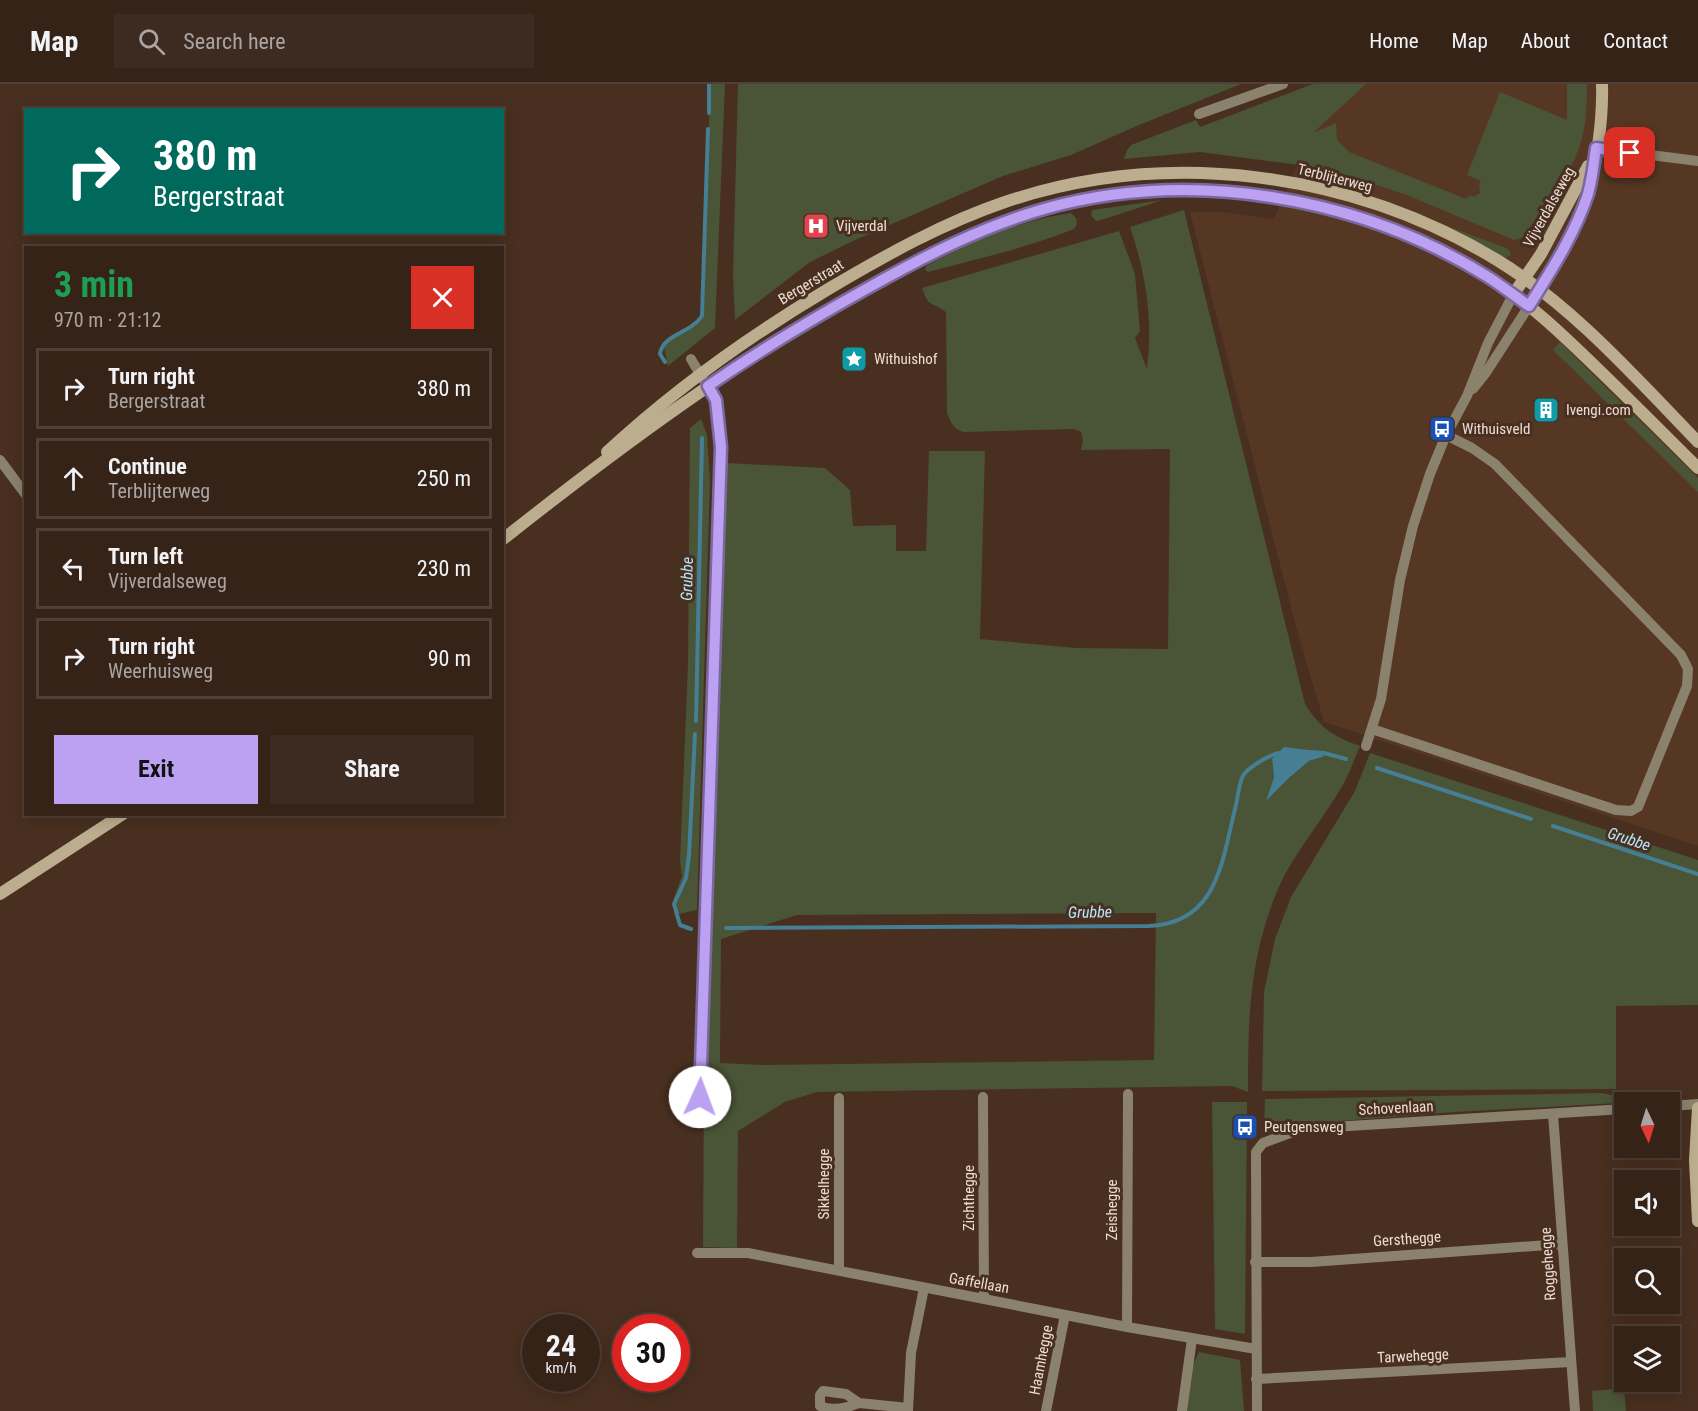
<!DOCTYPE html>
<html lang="en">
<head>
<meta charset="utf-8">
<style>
  body { margin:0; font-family:"Roboto Condensed",sans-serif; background:#3d2b21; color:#f1f3f6; height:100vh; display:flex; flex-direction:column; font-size:22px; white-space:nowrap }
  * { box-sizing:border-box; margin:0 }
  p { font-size:20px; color:#aaa4a2 }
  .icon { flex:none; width:33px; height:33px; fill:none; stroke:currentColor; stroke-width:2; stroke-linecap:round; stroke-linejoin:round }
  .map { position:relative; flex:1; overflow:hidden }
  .panel { position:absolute; left:24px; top:162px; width:480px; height:570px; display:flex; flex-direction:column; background:#362318; border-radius:0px; box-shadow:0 3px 15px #0003,0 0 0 2px #504037 }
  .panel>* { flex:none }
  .banner { position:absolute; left:24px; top:24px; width:480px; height:126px; border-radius:0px; box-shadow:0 3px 15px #0003,0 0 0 2px #504037; background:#00695c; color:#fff; overflow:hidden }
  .needle { width:39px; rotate:176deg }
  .tools { position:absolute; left:1614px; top:1008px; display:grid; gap:12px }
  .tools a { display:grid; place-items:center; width:66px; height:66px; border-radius:0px; background:#362318; box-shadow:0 3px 15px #0003,0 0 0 2px #504037; font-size:30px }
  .speed { position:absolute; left:522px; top:1230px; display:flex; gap:12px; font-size:30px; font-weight:700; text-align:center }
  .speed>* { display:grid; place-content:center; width:78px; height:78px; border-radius:50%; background:#362318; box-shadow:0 3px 15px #0003,0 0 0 2px #504037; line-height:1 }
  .speed small { font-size:15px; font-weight:400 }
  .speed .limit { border:9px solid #d22; background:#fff; color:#111 }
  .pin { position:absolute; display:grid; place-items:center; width:51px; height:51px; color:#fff; margin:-26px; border-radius:12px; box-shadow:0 3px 9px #0006 }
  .me { position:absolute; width:66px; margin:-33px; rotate:2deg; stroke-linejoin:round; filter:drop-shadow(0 0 4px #0008) }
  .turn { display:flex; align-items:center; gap:21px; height:126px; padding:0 30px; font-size:27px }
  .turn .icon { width:78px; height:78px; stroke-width:2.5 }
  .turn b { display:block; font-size:42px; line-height:51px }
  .round { display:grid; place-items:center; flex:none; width:63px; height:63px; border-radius:0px; background:#3d2b21 }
  .summary { display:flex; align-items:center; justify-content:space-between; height:102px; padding:0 30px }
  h1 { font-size:36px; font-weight:700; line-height:45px; color:#1e9e55 }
  .action { display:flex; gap:12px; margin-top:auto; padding:12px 30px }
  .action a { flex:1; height:69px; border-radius:0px; background:#bca0f2; color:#111; font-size:24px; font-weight:700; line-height:69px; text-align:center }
  .action a+a { background:#3d2b21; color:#f1f3f6 }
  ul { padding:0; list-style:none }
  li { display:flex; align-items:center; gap:18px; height:81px; margin:0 12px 9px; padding:0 18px; border:3px solid #504037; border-radius:0px }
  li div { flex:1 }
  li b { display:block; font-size:22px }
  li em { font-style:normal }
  header { display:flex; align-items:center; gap:36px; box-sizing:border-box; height:84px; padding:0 30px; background:#362318; border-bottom:2px solid #504037 }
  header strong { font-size:28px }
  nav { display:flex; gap:33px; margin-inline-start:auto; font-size:21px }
  .search { width:420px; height:54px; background:#3d2b21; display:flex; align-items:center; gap:15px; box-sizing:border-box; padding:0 21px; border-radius:0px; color:#aaa4a2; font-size:22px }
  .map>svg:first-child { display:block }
  .built { fill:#563724 }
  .green { fill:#4a5436; fill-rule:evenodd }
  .water { fill:#467e94 }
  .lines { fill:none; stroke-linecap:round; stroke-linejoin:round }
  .stream { stroke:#467e94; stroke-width:4 }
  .street { stroke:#8b826e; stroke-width:10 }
  .secondary { stroke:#bbad8e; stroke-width:12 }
  .route-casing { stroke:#7a689d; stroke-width:15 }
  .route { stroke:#bca0f2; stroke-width:10 }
  .labels { text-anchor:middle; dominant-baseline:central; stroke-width:6; stroke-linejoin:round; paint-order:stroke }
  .street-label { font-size:15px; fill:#eeddd4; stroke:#482f20 }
  .poi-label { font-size:15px; fill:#eeddd4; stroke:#482f20; text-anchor:start }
  .water-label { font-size:16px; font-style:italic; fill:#b5e7fc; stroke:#482f20 }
</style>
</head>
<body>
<header>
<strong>Map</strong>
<div class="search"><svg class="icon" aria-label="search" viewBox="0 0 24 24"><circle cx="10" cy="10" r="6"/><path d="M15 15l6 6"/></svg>Search here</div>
<nav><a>Home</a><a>Map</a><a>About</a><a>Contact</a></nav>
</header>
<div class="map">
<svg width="1698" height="1327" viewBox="0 0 1698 1327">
  <rect width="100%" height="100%" fill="#482f20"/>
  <!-- built -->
  <polygon class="built" points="1366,0 1698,0 1698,762 1324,638 1296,543 1190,128 1223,128 1274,135 1311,50"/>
  <!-- green -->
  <g class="green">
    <polygon points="710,0 725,0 715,244 668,282 663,258 691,243 704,228"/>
    <polygon points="738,0 1241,0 1139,41 1071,71 1003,92 855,156 810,178 735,236 733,190"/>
    <path d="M1313,0H1366L1313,49L1336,39L1337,56L1349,68L1466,115L1470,111L1474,113L1480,109L1479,101L1481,97L1467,91L1500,8L1567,36V0H1587C1587,24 1586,52 1575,74C1563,102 1540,128 1523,153L1514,156L1407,111L1352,93L1299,81L1200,68L1124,75L1127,66L1131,61L1196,36L1200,43Z"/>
    <polygon points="1163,116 1101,136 1096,137 1091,131 1092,126"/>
    <path d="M1184,126L1305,620C1320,644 1334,653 1360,662C1355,673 1351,685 1346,695C1326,733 1296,765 1278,805C1249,874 1248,935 1248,1008L1232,1002L817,1008L785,1018L738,1047L737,1164L703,1163L704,982L721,504L727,379L825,384L850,406L853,442L896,441V467H926L929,367H985L980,555L1076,564L1168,565L1170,365L1081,366L1083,357L1081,348L1074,345L964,348C954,346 951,339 947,329L946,228C932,217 929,225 922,204L1119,147L1135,190L1140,247L1135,254L1147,285C1153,234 1146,191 1130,143ZM1324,672L1309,677L1289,694L1266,717L1274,693L1272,675ZM1156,829L1154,976L763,981L720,979L721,855L797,831Z"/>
    <path d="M1071,129L1076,134L1077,140L1074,145C1027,164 977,175 928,188L925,186L926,182C970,158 1020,136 1071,129Z"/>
    <polygon points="1447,142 1506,164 1510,167 1511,171 1506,174"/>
    <polygon points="1560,258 1698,394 1698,408 1553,266"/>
    <polygon points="701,335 707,351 710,396 697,826 674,831 674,814 682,792 680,777 688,579 690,344"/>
    <polygon points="1370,669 1698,776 1698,921 1616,922 1616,1005 1262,1007 1264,908 1275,855 1291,813 1355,707"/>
    <polygon points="1627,1008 1676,1009 1677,1016 1629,1018"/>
    <polygon points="1602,1009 1616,1012 1618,1019 1454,1028 1304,1040 1264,1049 1265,1015"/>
    <polygon points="1212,1018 1247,1018 1245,1250 1215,1245"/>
    <polygon points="1199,1268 1240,1276 1244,1327 1185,1327 1192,1283"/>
    <polygon points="1624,1304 1626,1327 1593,1327 1592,1307"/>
  </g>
  <!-- water -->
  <polygon class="water" points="1284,663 1308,666 1325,672 1309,677 1289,694 1266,717 1274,693 1272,675"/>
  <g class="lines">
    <!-- stream -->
    <g class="stream">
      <polyline points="709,29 709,0"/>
      <path d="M665,278L660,270C663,250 690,250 702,232L708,45"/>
      <polyline points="696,637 702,354"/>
      <polyline points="1310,668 1324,669 1346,675"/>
      <polyline points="1377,684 1531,735"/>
      <polyline points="1553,742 1698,790"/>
      <path d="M726,844L1148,842C1219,840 1222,775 1236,721C1238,713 1239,697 1244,690C1251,682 1269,671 1279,669"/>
      <polyline points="691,845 680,841 674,820 686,794 689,771 695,650"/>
    </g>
    <!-- street -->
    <g class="street">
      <polyline points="1199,30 1283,0"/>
      <polyline points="1596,64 1698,77"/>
      <polyline points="691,275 716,317 721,363 700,1013"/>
      <polyline points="1473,305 1485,290 1529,222"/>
      <polyline points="0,376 26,411"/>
      <polyline points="1372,645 1616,726 1631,727 1638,723 1687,602 1688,585 1681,571 1495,380 1472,364 1446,351"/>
      <polyline points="1366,662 1381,615 1400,496 1413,442 1430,390 1446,351 1467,312 1488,259 1513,211"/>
      <polyline points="983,1013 984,1215"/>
      <polyline points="839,1014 839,1186"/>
      <polyline points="1670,1022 1698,1020"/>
      <polyline points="1553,1030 1575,1327"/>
      <polyline points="697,1169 748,1169 1127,1243 1256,1265"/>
      <polyline points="1255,1178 1311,1178 1562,1160"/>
      <polyline points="1127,1243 1128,1010"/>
      <polyline points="1256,1295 1571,1278"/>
      <path d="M859,1319C847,1324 832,1327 820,1322V1311L823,1307L846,1310L859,1319L908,1324"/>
      <polyline points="908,1327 911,1269 924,1204"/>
      <polyline points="1046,1327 1065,1231"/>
      <polyline points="1182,1327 1192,1255"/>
      <polyline points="1257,1327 1256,1068 1263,1059 1301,1045 1624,1025"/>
    </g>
    <!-- secondary -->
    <g class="secondary">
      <polyline points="1513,211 1541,170 1588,82"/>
      <path d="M1529,222C1550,188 1572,153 1586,115C1597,85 1603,32 1602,0"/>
      <path d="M607,368C676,304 749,252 830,204C886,171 943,139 1005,118C1168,63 1351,88 1497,176C1574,223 1636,294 1698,358"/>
      <path d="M502,456C617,365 734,278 862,207C925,172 989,139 1059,121C1202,85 1363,116 1487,192C1529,218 1564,252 1599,286C1632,318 1665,351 1698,384"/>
      <polyline points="0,810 123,730"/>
      <polyline points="1698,1024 1695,1076 1698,1137"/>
    </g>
  </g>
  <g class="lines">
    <!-- route casing -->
    <g class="route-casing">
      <path id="route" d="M700,1013L721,363L716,316L708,302C759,267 812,235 866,205C923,173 981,143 1044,125C1191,84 1359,112 1488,193C1502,202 1515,212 1529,222C1551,187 1575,150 1588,110C1592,95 1594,80 1596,64L1630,69"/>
    </g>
    <!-- route -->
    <use href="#route" class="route"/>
  </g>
  <!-- icons -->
  <defs>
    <g id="hospital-square" transform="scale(1.35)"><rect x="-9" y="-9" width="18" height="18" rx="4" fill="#e0444e" stroke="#482f20"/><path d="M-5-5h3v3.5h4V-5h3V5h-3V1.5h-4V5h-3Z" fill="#fff"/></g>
    <g id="sight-square" transform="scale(1.35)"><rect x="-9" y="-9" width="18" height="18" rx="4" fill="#0f9aa8" stroke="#482f20"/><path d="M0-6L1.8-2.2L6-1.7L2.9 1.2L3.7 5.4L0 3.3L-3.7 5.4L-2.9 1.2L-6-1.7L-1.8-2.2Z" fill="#fff"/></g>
    <g id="building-square" transform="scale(1.35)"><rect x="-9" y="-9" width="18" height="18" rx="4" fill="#0f9aa8" stroke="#482f20"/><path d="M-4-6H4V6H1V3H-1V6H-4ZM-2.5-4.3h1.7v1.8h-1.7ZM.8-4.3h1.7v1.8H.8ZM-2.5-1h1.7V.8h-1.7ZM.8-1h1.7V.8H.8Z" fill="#fff"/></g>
    <g id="bus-square" transform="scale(1.35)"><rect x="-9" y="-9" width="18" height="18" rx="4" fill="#1a4fb4" stroke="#482f20"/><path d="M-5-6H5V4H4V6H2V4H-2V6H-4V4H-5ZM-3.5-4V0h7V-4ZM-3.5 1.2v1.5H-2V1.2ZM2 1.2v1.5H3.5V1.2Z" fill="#fff"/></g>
  </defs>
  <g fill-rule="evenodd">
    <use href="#hospital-square" x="816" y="142"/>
    <use href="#sight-square" x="854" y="275"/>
    <use href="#building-square" x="1546" y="326"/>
    <use href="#bus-square" x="1442" y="345"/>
    <use href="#bus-square" x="1245" y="1043"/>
  </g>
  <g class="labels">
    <!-- street labels -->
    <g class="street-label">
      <text transform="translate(1335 94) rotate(14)">Terblijterweg</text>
      <text transform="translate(1549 123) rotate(-61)">Vijverdalseweg</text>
      <text transform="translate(811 198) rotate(-31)">Bergerstraat</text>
      <text transform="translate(1396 1024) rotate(-3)">Schovenlaan</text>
      <text transform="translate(824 1100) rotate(-90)">Sikkelhegge</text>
      <text transform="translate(969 1114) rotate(-90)">Zichthegge</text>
      <text transform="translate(1112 1126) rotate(-90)">Zeishegge</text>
      <text transform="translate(1407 1155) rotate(-4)">Gersthegge</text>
      <text transform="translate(1548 1180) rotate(-94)">Roggehegge</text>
      <text transform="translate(979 1199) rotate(10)">Gaffellaan</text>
      <text transform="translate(1413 1272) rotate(-3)">Tarwehegge</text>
      <text transform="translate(1041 1276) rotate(-79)">Haamhegge</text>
    </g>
    <!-- poi labels -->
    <g class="poi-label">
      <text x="836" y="142">Vijverdal</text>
      <text x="874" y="275">Withuishof</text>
      <text x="1566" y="326">Ivengi.com</text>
      <text x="1462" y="345">Withuisveld</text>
      <text x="1264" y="1043">Peutgensweg</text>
    </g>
    <!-- water labels -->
    <g class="water-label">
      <text transform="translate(687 495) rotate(-89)">Grubbe</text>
      <text transform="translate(1629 755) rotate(18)">Grubbe</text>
      <text transform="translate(1090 828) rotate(-1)">Grubbe</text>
    </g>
  </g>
</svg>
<div class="tools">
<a><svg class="needle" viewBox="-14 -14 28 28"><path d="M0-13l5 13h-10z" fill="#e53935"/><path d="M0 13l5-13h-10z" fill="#aaa4a2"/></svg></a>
<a><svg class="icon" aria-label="sound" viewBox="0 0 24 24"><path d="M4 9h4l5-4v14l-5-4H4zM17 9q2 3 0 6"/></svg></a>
<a><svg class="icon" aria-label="search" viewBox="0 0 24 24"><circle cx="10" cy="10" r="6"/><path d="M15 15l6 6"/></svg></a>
<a><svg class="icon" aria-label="layers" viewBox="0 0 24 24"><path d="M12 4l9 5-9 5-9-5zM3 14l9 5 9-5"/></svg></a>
</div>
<div class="speed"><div>24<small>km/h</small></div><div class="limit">30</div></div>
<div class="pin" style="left:1630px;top:69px;background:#d93025"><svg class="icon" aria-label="arrive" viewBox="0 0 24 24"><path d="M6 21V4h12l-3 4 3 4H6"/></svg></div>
<svg class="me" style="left:700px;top:1013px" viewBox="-20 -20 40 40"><circle r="19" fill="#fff"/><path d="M0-13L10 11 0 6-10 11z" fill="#bca0f2"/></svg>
<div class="banner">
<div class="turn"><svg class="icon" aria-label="right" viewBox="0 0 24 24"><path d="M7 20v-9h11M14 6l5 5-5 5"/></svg><div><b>380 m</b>Bergerstraat</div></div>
</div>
<section class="panel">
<div class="summary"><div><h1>3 min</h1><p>970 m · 21:12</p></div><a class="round" style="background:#d93025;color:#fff"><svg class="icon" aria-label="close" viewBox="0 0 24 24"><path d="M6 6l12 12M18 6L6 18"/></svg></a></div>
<ul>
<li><svg class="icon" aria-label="right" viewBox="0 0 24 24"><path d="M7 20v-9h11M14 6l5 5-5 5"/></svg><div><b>Turn right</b><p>Bergerstraat</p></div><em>380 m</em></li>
<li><svg class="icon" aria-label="ahead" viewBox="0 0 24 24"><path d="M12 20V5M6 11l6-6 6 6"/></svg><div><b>Continue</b><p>Terblijterweg</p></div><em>250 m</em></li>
<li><svg class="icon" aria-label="left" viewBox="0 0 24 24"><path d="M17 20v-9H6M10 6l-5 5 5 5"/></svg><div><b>Turn left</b><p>Vijverdalseweg</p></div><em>230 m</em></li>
<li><svg class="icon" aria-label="right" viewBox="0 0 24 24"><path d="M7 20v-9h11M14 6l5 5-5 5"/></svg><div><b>Turn right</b><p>Weerhuisweg</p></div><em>90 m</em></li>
</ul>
<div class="action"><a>Exit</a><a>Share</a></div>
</section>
</div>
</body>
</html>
